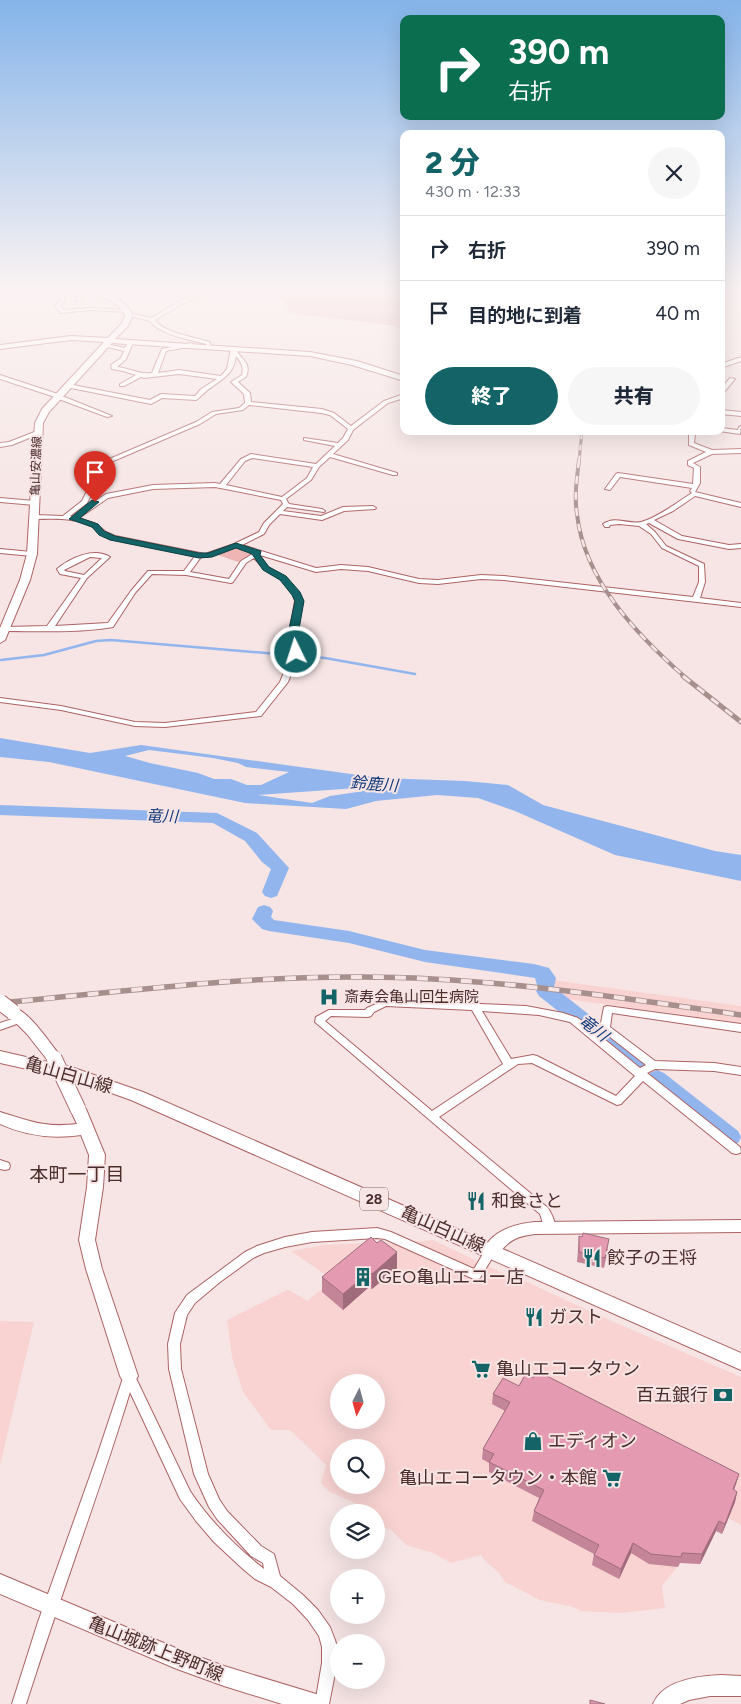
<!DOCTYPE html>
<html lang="ja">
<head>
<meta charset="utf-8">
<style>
  body { margin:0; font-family:Figtree,"Noto Sans JP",sans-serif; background:#f6f6f7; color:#1f2937; height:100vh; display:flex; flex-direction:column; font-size:19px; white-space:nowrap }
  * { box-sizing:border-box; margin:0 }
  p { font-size:16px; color:#747a83 }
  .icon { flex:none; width:28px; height:28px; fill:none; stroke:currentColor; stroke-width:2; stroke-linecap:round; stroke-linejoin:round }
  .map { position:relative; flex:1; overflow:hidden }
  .sheet { position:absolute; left:400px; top:130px; width:325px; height:305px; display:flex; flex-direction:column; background:#fff; border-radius:10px; box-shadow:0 5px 20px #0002 }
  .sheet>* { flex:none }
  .top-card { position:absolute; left:400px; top:15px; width:325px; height:105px; border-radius:10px; box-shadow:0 5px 20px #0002; background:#0b6e4f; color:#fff; overflow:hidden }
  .needle { width:32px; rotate:186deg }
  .controls { position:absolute; left:330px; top:1374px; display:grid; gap:10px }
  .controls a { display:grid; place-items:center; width:55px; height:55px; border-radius:50%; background:#fff; box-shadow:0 5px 20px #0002; font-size:25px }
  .pin { position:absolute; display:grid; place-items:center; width:42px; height:42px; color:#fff; margin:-51px -21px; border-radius:50% 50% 50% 0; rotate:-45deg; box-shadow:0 0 5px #0007 }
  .pin .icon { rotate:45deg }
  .me { position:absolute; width:55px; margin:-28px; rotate:356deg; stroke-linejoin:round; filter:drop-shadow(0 0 4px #0008) }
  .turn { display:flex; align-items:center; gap:18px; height:105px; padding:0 25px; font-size:22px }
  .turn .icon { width:65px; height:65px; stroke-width:2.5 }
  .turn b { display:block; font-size:35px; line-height:42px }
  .round { display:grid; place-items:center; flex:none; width:52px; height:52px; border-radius:26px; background:#f6f6f7 }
  .summary { display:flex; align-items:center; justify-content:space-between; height:85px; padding:0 25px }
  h1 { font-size:30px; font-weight:800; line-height:38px; color:#136367 }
  .cta { display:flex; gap:10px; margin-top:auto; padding:10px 25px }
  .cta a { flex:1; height:58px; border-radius:30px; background:#136367; color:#fff; font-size:20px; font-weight:800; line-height:58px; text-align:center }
  .cta a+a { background:#f6f6f7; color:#1f2937 }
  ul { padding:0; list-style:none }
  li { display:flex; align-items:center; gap:15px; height:65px; padding:0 25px; border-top:1px solid #e0e1e3 }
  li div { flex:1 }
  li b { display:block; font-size:19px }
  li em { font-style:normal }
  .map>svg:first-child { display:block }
  .built { fill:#f8d3d2; fill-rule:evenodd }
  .green { fill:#eeb5b4 }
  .water { fill:#92b5ee; fill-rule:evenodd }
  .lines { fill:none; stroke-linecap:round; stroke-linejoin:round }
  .stream { stroke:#92b5ee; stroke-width:2.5 }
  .river { fill:#92b5ee; fill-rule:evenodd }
  .street-casing { stroke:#ac6364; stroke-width:2 }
  .secondary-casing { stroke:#ac6364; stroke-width:2 }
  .primary-casing { stroke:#ac6364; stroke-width:2 }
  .street { fill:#fff; fill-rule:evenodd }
  .secondary { fill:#fff; fill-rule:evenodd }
  .primary { fill:#fff; fill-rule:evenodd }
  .rail-far3-casing { stroke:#a78f8e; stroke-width:3 }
  .rail-far2-casing { stroke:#a78f8e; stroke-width:4 }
  .rail-far1-casing { stroke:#a78f8e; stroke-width:5 }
  .rail-casing { stroke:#a78f8e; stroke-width:5.5 }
  .rail-far3 { stroke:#f6e5e4; stroke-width:2; stroke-dasharray:5.5; stroke-linecap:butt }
  .rail-far2 { stroke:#f6e5e4; stroke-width:2.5; stroke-dasharray:8; stroke-linecap:butt }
  .rail-far1 { stroke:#f6e5e4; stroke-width:3; stroke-dasharray:9; stroke-linecap:butt }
  .rail { stroke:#f6e5e4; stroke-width:4; stroke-dasharray:11; stroke-linecap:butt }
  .secondary-bridge-casing { stroke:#ac6364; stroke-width:17; stroke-linecap:butt }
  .secondary-bridge { stroke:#fff; stroke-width:15 }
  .wall { fill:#c48598 }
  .shaded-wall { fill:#a06c7c }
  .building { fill:#e49bb1; stroke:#a06c7c }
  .route { fill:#136367; stroke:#0c4043 }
  .labels { text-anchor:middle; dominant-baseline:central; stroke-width:4; stroke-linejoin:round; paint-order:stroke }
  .far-street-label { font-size:12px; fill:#4c2d2c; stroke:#f6e5e4 }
  .shield { fill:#f6e5e4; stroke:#7f6463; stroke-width:1 }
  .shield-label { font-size:14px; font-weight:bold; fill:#4c2d2c }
  .poi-label { font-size:15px; fill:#4c2d2c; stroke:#f6e5e4; text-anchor:start }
  .water-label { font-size:16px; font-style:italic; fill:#123a7c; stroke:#f6e5e4 }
  .near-street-label { font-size:18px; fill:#4c2d2c; stroke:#f6e5e4 }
  .near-poi-label { font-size:18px; fill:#4c2d2c; stroke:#f6e5e4; text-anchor:start }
  .near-neighbourhood-label { font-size:19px; fill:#4c2d2c; stroke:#f6e5e4 }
</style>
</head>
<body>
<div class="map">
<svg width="741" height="1704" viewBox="0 0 741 1704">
  <rect width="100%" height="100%" fill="#f6e5e4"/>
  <!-- built -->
  <g class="built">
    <polygon points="552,980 741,1006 741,1023 560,998 551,992"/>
    <path d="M433,1240L523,1283L525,1281L600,1316L741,1377V1525L728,1518L722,1534L716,1531L700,1564L680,1563L662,1586L665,1608L621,1613L581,1611L573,1607L540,1600L505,1582L498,1572L486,1562L481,1555L451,1563L433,1553L406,1545L391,1530L376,1525V1512L330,1492L321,1483L326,1465L290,1430H271L243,1392L232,1357L227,1320L287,1290L291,1291L307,1301L333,1280L291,1251L324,1245L383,1242L394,1244ZM339,1382H376V1420H339ZM339,1448H376V1485H339Z"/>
    <polygon points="0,1321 34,1322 0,1465"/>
  </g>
  <!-- green -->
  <g class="green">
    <polygon points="125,288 191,288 149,295"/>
    <polygon points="275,288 404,288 404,334 397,326 290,313"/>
    <polygon points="232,548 236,548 252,554 238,562 215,554"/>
  </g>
  <!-- water -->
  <path class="water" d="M0,738L90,753L141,745L380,778L465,781L508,785L543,805L715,851L741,855V881L615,855L515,811L478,798L437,795L376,801L346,809L245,803L49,762L0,757ZM149,750L213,758L238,763L246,767L289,772L261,785H247L231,779H214L198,773L150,763L125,756ZM357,788L371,790L330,796L312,803L258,795Z"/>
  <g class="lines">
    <!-- stream -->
    <polyline class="stream" points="1,660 44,655 96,641 111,640 325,658 415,674"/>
    <!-- river -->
    <g class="river">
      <polygon points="0,805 217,813 257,833 289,868 277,896 271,898 265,896 262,892 271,869 262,862 245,841 213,823 0,815"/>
      <polygon points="264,905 270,907 273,911 271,917 274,920 349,931 425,950 534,964 549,968 556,978 554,987 648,1061 651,1066 648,1071 641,1073 634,1071 539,996 536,991 538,988 535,978 425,962 349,943 269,931 262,929 252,919 258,907"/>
      <polygon points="657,1070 664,1073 738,1131 741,1137 738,1143 730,1145 722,1143 650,1083 647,1078 650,1073"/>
    </g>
    <!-- street casing -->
    <g class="street-casing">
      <g id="street">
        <polygon points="71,288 76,288 65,296 64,301 60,306 64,310 91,308 128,310 130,311 128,312 91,310 61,313 55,306 60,301 61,294"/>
        <path d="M215,288H221L184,303L155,320C162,332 197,338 210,342L211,348H207L206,344C191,340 158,334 150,321L126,315L129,313L151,318L180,301Z"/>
        <polygon points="91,290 93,291 93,292 83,295 80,301 76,301 79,293"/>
        <path d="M128,342L133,343L126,359L117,367C129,368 140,375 152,373L162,349L191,343L194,345L193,346L166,351L158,373L179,370L221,376L227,369L231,348L236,347C237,359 253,360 246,377L238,382L250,393L251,402L322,409L334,413L351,426L384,401L404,394V398L388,403L353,430L348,440L333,454L397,473V475H393L330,457L319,467L311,480L286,499L289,504L322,509L325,511L324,512L287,507L283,511L321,516L343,507L373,506L376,508L375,509L344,511L322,520L280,514L269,525L264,534L242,545L316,568L341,565L368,567L419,579L438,580L481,575L504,576L693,597L699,582V566L662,548L651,534L639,526L619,524L610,525L609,527H605L603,524C616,515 628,525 641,522C657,518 678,502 692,493L690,491L692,488L620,477L610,490L605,489L616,474L618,473L693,484L694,468L688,465V461L706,452L689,445V434L686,431H693L695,434L694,443L712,450L741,449V453L712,454L693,463L700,467V483L695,492L741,503V507L695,496L673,511L654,520L682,536L729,545L741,544V548L729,549L678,539L649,523L646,524L655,532L666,546L704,564L705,582L700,598L741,603V607L504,580L481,579L438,584L419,583L368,571L341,569L316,572L260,555H259L268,567L285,577L298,593L303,601L298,629L300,652L288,682L261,716L165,727L135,726L61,710L0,702V698L61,706L135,722L165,723L256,712L280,682L292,652L290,629L295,601L293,594L281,579L264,569L254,558L246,563L233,582L231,583L186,575L152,574L135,593L113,627C78,633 40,631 5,631L1,629L5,627L47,626L81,578L60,574L57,569C70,558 94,547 110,557L87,578L55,626L108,623L131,591L148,571H184L195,556L111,539C103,536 98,530 91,526C74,517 53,519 35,519L32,517L35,515L63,516L82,501L99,467L107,460L196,422L212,412L239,408L245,403L244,394L231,382L242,375C244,367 241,362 236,356C234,373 224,378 212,387C206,390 202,396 196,400L162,398L151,404L66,387L65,386L68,384L150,400L161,394L195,396L201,389L217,379L179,374L144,378L141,377L124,386H120V384L136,375L123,371L112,369L111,365L121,358L124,351L103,346L106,344L125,348ZM249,405L321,413L330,415L348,429L343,438L338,443L304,438V440L335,446L316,464L251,454L241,459L220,484L215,483L153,485L106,494L72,517L70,516L87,503L105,468L111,462L200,424L216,414L243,410ZM252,458L313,467L307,478L282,497L226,485L245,461ZM215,487L281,500L283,504L264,523L259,532L234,544L205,554L115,536L106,532L96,524L79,518L108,498L153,489ZM236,547L254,553L241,561L229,579L190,572L201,557H207ZM90,557L102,558L84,575L65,571L64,570Z"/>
        <polygon points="741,357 741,361 721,368 721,364"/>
        <polygon points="0,375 61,395 62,396 112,416 107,417 56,398 55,397 0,379"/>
        <polygon points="730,378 735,379 725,391 721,391 721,389"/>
        <polygon points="741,426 740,434 719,431 721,431 721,428 738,430 739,427"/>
        <polygon points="37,431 40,433 39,434 12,445 0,447 0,443 9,442"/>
        <polygon points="0,498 35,501 38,503 35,505 0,502"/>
        <polygon points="0,549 32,552 35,554 32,556 0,553"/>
        <path d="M385,1000L526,1006L563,1013L578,1018L640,1068L646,1065L601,1030L600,1028L604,1007L607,1006L741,1024V1032L612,1013L610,1027L655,1061L714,1063L741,1067V1075L714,1071L655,1069L647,1073L740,1147L741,1151L740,1153L736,1154L732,1153L643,1081L621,1104L617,1105L532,1063L518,1064L439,1117L548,1208C552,1215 557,1223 553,1230L549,1232L545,1230L540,1214L315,1022L316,1017L329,1010H365L367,1008ZM386,1006L472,1010L503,1064L432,1111L325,1021L331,1016L368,1017L371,1016L374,1012ZM482,1011L539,1015L570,1022L635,1076L616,1096L537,1056L533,1055L511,1059Z"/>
        <polygon points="21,1016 25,1017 26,1019 25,1021 0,1030 0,1023"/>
        <polygon points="0,1160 9,1163 10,1166 9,1169 5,1170 0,1169"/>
        <path d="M377,1228L391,1232L474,1269L487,1247L491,1245L495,1247L497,1250L480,1278L476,1280L385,1239L377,1238L312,1242L285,1247L264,1253L253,1258L220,1282L195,1303L187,1315L180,1344L181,1369L208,1474L219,1499L227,1511L261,1546L274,1554L280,1576L303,1595L318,1610L330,1627L335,1640L337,1647V1663L329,1704H315L322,1663V1647L319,1636L308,1620L293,1604L271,1587L255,1579L243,1569L214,1542L196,1521L180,1499L130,1392C98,1497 59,1599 26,1704H12L38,1622L96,1459L125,1372L129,1371L133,1372L190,1491C210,1521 236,1547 264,1569L263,1563L251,1556L217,1519L209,1507L194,1474L169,1369L168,1344L175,1313L187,1295L245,1252L257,1246L285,1237L312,1232Z"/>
      </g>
    </g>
    <!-- secondary casing -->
    <g class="secondary-casing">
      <g id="secondary">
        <path d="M81,288C100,288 123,297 133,315L128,326L115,339L310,352L357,361L404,376V381L352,365L310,356L112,343L49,412L43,423L37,554L30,580L5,640L0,643V628L20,580L27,554L35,423L42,409L104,342L71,340L0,349V345L71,336L108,338L122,323L125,315C116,297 95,298 81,288Z"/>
        <polygon points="721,410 741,412 741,416 721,414"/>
        <path d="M13,1007C30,1012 48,1041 59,1054L61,1058L59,1062L54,1063L49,1062L27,1034L8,1015L6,1012L8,1009Z"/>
        <path d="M78,1103L83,1105L86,1109L105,1155L103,1187L95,1240L102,1269L138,1376L135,1381L129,1384L123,1381L120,1376L86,1269L79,1240L87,1187L89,1155L81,1135C53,1139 26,1136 0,1124V1112C30,1121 44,1128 77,1124L70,1109L73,1105Z"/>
        <path d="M741,1220V1232L535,1234C528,1235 521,1236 515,1239C503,1244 499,1259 485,1255L483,1250C493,1230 514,1224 535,1222Z"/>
        <polygon points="0,1574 178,1649 224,1666 316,1694 323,1697 326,1704 282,1704 224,1686 177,1669 0,1594"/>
        <path d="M721,1675L741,1676V1696H710L689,1700L680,1704H653C663,1680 698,1676 721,1675Z"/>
      </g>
    </g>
    <!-- primary casing -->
    <g class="primary-casing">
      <polygon id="primary" points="0,1051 74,1068 143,1092 741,1353 741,1370 131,1100 72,1079 0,1063"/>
    </g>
    <!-- street -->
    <use href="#street" class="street"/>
    <!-- secondary -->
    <use href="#secondary" class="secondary"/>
    <!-- primary -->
    <use href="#primary" class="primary"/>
    <!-- rail-far3 casing -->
    <g class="rail-far3-casing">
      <polyline id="rail-far3" points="579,461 582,431"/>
    </g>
    <!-- rail-far2 casing -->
    <g class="rail-far2-casing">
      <path id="rail-far2" d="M579,460C577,478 574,496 577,514C584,580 637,635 685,677"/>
    </g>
    <!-- rail-far1 casing -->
    <g class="rail-far1-casing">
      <polyline id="rail-far1" points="683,676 741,722"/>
    </g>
    <!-- rail casing -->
    <g class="rail-casing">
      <path id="rail" d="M0,1003C120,992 240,976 362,977C489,977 615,997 741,1015"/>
    </g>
    <!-- rail-far3 -->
    <use href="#rail-far3" class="rail-far3"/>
    <!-- rail-far2 -->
    <use href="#rail-far2" class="rail-far2"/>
    <!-- rail-far1 -->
    <use href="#rail-far1" class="rail-far1"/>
    <!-- rail -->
    <use href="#rail" class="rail"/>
    <!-- secondary-bridge casing -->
    <g class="secondary-bridge-casing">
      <g id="secondary-bridge">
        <polyline points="0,1002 13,1012"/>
        <polyline points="54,1058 78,1109"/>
      </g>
    </g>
    <!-- secondary-bridge -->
    <use href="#secondary-bridge" class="secondary-bridge"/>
  </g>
  <!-- wall -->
  <g class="wall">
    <polygon points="579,1236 608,1249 604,1268 577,1262"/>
    <polygon points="397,1268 372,1289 369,1287 343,1310 322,1292 322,1277"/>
    <polygon points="519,1386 739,1474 734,1490 737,1492 735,1502 722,1534 716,1531 700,1564 680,1563 678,1567 649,1564 631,1553 619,1579 592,1565 594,1554 532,1521 534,1511 539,1498 489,1472 489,1463 482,1459 483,1449 505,1411 492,1404 493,1394"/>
  </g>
  <!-- shaded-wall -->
  <g class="shaded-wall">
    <polygon points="397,1252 397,1268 372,1289 372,1274"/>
    <polygon points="369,1272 369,1287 343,1310 343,1294"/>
    <polygon points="739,1474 736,1484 730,1499 733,1489"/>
    <polygon points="737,1492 735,1502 722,1534 725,1524"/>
    <polygon points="719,1521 716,1531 700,1564 702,1554"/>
    <polygon points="633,1543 631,1553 619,1579 621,1569"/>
  </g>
  <!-- building -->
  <g class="building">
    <polygon points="583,1233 609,1239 605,1258 579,1252 579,1236 582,1237"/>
    <polygon points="371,1237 377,1243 381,1240 397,1252 372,1274 369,1272 343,1294 322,1277"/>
    <polygon points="536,1373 542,1376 543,1374 739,1474 733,1489 737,1492 725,1524 719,1521 702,1554 682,1553 681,1557 651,1554 633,1543 621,1569 594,1555 599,1545 534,1511 544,1490 489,1462 494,1454 483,1449 510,1402 493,1394 503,1378 519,1386 525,1375 533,1378"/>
    <polygon points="590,1700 605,1704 590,1704"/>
  </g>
  <!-- sky -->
  <linearGradient id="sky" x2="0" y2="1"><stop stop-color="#85b4ea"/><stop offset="0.55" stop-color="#fbf3f3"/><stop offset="1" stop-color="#fbf3f3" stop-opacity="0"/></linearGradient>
  <rect width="741" height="527" fill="url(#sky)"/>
  <!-- route -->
  <polygon class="route" points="92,500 99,502 80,518 98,524 104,531 115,536 199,553 208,553 236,543 261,551 260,555 269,567 286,576 300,592 304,601 299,629 299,654 296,655 291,652 289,629 295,601 292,595 280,580 263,570 252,554 236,548 212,557 199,558 110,540 99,535 92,527 69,519"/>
  <!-- icons -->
  <defs>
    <g id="hospital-bare" transform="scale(1.5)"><path d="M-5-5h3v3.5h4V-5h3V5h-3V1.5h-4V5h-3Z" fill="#136367" stroke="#f6e5e4" stroke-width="2.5" paint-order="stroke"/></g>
    <g id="restaurant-bare" transform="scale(1.5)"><path d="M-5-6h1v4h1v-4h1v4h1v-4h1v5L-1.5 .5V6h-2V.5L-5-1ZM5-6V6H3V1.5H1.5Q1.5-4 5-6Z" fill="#136367" stroke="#f6e5e4" stroke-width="2.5" paint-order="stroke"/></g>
    <g id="building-bare" transform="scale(1.5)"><path d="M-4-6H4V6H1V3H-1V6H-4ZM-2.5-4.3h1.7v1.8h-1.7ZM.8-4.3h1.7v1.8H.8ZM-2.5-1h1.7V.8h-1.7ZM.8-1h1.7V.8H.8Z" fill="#136367" stroke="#f6e5e4" stroke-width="2.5" paint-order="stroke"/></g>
    <g id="supermarket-bare" transform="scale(1.5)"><path d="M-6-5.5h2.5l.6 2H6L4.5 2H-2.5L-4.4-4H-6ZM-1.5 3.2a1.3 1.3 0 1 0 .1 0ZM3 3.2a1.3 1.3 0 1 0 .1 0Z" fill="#136367" stroke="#f6e5e4" stroke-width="2.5" paint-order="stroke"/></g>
    <g id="bank-bare" transform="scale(1.5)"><path d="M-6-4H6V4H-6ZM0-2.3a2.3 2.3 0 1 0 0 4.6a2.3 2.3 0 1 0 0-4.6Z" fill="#136367" stroke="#f6e5e4" stroke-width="2.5" paint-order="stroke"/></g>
    <g id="shop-bare" transform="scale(1.5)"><path d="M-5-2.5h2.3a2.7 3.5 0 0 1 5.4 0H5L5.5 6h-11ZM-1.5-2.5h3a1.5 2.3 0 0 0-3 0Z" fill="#136367" stroke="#f6e5e4" stroke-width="2.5" paint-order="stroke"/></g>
  </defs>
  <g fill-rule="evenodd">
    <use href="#hospital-bare" x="329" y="997"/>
    <use href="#restaurant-bare" x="476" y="1201"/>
    <use href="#restaurant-bare" x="592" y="1258"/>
    <use href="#building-bare" x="363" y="1277"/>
    <use href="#restaurant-bare" x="534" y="1317"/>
    <use href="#supermarket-bare" x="481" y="1369"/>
    <use href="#bank-bare" x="723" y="1395"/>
    <use href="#shop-bare" x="533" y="1441"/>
    <use href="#supermarket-bare" x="612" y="1478"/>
  </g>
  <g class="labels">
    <!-- far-street labels -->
    <g class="far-street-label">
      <text transform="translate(36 466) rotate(-88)">亀山安濃線</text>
    </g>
    <!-- shield labels -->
    <rect class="shield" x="360" y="1187.5" width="28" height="23" rx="4"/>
    <g class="shield-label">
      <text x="374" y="1199">28</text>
    </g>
    <!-- poi labels -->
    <g class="poi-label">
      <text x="344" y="997">斎寿会亀山回生病院</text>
    </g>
    <!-- water labels -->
    <g class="water-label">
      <text transform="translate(374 784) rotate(4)">鈴鹿川</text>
      <text transform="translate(162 816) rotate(2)">竜川</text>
      <text transform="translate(594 1028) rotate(38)">竜川</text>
    </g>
    <!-- near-street labels -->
    <g class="near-street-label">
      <text transform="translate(69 1075) rotate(16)">亀山白山線</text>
      <text transform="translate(443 1229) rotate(24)">亀山白山線</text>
      <text transform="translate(156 1649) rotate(22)">亀山城跡上野町線</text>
    </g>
    <!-- near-poi labels -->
    <g class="near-poi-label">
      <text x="491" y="1201">和食さと</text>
      <text x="607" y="1258">餃子の王将</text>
      <text x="378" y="1277">GEO亀山エコー店</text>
      <text x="549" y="1317">ガスト</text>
      <text x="496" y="1369">亀山エコータウン</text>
      <text x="708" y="1395" text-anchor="end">百五銀行</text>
      <text x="548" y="1441">エディオン</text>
      <text x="597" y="1478" text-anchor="end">亀山エコータウン・本館</text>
    </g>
    <!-- near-neighbourhood labels -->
    <g class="near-neighbourhood-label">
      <text x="77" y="1174">本町一丁目</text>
    </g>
  </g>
</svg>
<div class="controls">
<a><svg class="needle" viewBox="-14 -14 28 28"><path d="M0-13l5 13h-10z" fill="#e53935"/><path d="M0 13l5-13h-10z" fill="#747a83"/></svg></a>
<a><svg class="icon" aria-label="search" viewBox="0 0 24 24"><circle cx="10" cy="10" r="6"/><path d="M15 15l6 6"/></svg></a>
<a><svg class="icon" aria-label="layers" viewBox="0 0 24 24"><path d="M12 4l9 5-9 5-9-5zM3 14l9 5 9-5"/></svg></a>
<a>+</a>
<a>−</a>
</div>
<div class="pin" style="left:95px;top:502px;background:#d93025"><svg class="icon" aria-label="arrive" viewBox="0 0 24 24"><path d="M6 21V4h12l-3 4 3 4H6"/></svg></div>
<svg class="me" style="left:296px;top:652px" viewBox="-20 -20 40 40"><circle r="17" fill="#136367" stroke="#fff" stroke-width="3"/><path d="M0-11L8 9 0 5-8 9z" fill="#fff"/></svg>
<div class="top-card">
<div class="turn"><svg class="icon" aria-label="right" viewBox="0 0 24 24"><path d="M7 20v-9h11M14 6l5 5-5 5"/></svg><div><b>390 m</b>右折</div></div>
</div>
<section class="sheet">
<div class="summary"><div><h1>2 分</h1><p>430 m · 12:33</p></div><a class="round"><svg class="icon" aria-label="close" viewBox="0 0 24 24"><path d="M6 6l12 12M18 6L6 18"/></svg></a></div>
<ul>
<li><svg class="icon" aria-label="right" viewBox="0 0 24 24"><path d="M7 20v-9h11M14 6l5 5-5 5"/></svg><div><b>右折</b></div><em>390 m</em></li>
<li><svg class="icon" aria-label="arrive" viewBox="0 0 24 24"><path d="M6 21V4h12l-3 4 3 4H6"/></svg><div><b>目的地に到着</b></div><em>40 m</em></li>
</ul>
<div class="cta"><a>終了</a><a>共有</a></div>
</section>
</div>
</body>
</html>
